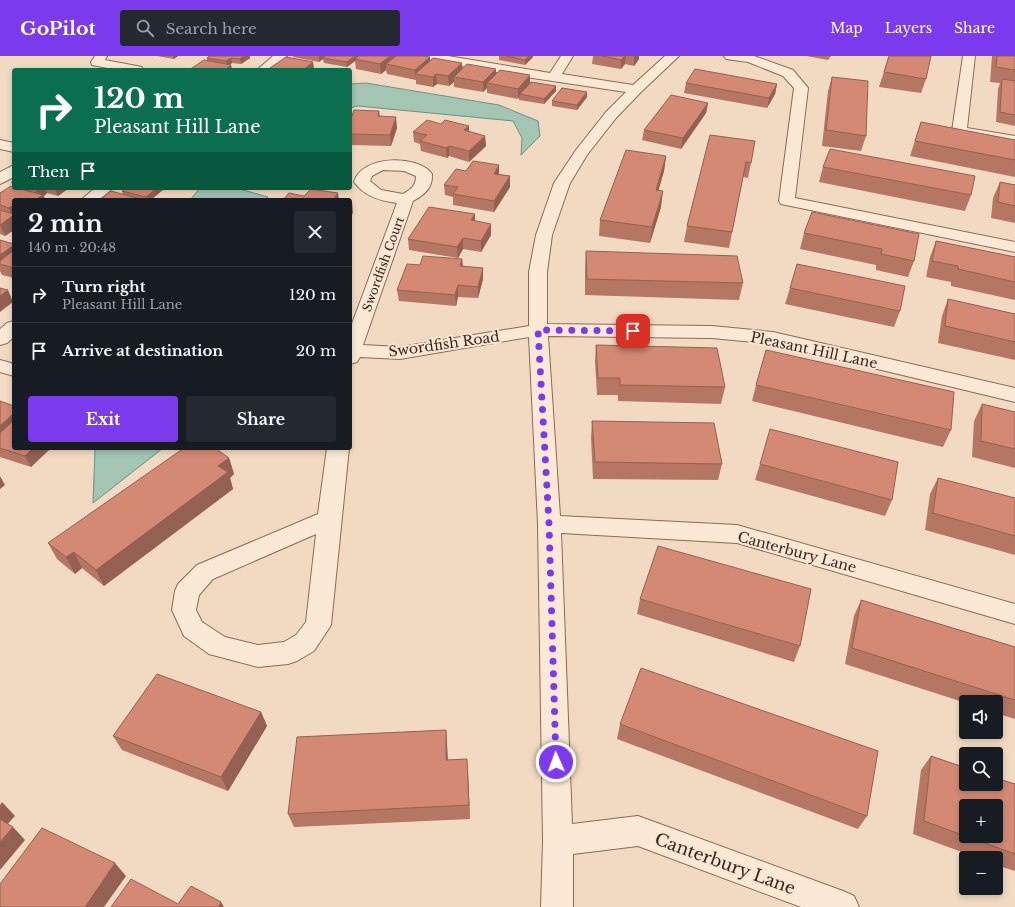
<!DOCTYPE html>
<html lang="en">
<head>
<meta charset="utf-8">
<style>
  body { margin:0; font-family:"Libre Baskerville",serif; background:#242831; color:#f1f3f6; height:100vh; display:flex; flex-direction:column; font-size:15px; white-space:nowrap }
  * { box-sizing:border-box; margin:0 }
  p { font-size:13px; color:#9ea1a6 }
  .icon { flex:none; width:22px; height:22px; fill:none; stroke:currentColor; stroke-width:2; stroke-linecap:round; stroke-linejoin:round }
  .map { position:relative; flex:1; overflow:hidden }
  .sheet { position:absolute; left:12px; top:142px; width:340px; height:252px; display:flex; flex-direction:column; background:#171b24; border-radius:4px; box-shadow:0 2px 6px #0003 }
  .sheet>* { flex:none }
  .banner { position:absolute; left:12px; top:12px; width:340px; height:122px; border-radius:4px; box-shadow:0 2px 6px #0003; background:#0b6e4f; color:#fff; overflow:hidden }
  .fabs { position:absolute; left:959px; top:639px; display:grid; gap:8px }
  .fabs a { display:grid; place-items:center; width:44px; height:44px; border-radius:4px; background:#171b24; box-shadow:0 2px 6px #0003; font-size:20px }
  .pin { position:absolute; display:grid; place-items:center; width:34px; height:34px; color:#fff; margin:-17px; border-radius:8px; box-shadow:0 2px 6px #0006 }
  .me { position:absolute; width:44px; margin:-22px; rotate:358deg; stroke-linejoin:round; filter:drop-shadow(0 0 3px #0008) }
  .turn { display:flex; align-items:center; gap:14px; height:84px; padding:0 16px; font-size:18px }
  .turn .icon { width:52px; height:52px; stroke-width:2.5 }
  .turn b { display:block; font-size:28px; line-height:34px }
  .then { display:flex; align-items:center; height:38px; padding:0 16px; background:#0003; gap:8px; font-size:15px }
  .round { display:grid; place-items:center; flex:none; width:42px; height:42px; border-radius:4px; background:#242831 }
  .head { display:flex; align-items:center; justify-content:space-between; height:68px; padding:0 16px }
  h1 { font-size:24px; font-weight:700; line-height:30px }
  .button { display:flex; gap:8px; margin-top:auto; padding:8px 16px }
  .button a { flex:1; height:46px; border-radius:4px; background:#7c3aed; color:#fff; font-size:16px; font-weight:700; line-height:46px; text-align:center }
  .button a+a { background:#242831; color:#f1f3f6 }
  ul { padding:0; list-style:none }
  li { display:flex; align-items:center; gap:12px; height:56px; padding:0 16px; border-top:1px solid #363941 }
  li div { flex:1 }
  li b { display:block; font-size:15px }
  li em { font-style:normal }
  header { display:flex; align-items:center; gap:24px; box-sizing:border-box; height:56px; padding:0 20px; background:#7c3aed; color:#fff }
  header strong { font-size:19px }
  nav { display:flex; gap:22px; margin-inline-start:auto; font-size:14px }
  .search { width:280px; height:36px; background:#242831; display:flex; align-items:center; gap:10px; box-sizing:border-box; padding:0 14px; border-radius:4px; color:#9ea1a6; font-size:15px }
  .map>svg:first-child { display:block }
  .water { fill:#a4c4b4; stroke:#6a9381 }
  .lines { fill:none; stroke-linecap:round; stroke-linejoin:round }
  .minor-casing { stroke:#8d6957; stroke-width:2 }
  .minor { fill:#fbe9d6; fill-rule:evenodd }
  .wall { fill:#b57664 }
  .shaded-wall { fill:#946051 }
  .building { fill:#d38974; stroke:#946051; fill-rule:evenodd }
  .route { stroke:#7c3aed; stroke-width:7; stroke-dasharray:0 12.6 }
  .labels { text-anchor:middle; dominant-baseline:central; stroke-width:4; stroke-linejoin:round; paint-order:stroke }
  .far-street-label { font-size:12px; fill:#3c251d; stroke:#f8e6d2 }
  .street-label { font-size:14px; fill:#3c251d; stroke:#f8e6d2 }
  .near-street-label { font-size:17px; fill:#3c251d; stroke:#f8e6d2 }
</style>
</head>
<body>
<header>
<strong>GoPilot</strong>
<div class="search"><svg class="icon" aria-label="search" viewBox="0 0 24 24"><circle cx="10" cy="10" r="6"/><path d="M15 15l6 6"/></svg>Search here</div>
<nav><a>Map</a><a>Layers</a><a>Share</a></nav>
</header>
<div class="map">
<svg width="1015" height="851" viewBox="0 0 1015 851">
  <rect width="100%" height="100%" fill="#f2dac2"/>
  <!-- water -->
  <g class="water">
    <polygon points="366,27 499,49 538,65 540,80 521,99 522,82 513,65 358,50 350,52 350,28"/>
    <polygon points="200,132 236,132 268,141 266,144 190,144"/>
    <polygon points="95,392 163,392 93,447"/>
  </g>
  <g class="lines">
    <!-- minor casing -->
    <g class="minor-casing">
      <g id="minor">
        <polygon points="95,0 107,0 105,4 142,11 143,14 118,14 92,9 91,6"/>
        <polygon points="273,0 287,0 271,14 257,14"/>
        <path d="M420,0H448L550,17L561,0H573L562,18L633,29L665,0H679L641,36L616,62L587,99L570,127L552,179L547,216V268L712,270L773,276L1015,332V346L773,288L712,282L548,280L560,460L737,469L1015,548V568L737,487L561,477L572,768L638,760L843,835L854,840L859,851H801L638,790L573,798V851H541L543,785L538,468L529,281L400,303L360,301L357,306L350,308V273L397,147C380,145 364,140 354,126C362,98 419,99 432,118C433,132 424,139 413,145L363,289L400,291L529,270V216L536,179L554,127L576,94L606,56L626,36L519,20L426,4L422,3ZM383,114L404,115L416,120C416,130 411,133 403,138L381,134L370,125L372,120Z"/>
        <polygon points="724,0 754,0 793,14 808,32 795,142 1015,186 1015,196 781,148 779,145 794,32 783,20 748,6 726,3"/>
        <polygon points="963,0 975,0 967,72 1015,80 1015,88 959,79 954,78 952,75"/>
        <polygon points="0,84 14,87 14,96 0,93"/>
        <polygon points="14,109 14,121 0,128 0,116"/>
        <polygon points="95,132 113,132 99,144 81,144"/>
        <polygon points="14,265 14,281 7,287 0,289 0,273 7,267"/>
        <polygon points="0,304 14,308 14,320 0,316"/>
        <path d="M327,392H349L331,569L314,595L297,605L288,608L258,611L209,598L184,580L172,554L175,535L178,528L197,509L318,458ZM316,478L306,566L296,579L284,586L258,589L225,581L202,566L196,554L199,539L213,523Z"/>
      </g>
    </g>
    <!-- minor -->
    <use href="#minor" class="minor"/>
  </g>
  <!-- wall -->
  <g class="wall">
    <polygon points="157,0 178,0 174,3"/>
    <polygon points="209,0 250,0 250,2 241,8 232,7 230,9 231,9 232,14 189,14 207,5 207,2"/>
    <polygon points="293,0 396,0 430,1 430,5 462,7 462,13 496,13 496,18 530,27 556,30 556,35 544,48 519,44 519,41 518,43 487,37 487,32 483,36 454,31 454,26 449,30 437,28 433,31 416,28 416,24 387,18 386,14 381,18 356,13 355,5 347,11 324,7 323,3 319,6 293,1"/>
    <polygon points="499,0 533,0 533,1 525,9 499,4"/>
    <polygon points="593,0 639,0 639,3 634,10 625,8 621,13 592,8"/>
    <polygon points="806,0 831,0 828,4"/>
    <polygon points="889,0 926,23 921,37 879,31"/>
    <polygon points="992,0 1015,0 1015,70 996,66 998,33 1000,27 990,26"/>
    <polygon points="313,6 314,14 270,14 270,12"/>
    <polygon points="832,21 866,80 861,95 822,90 828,35"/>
    <polygon points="686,27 777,28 775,38 767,52 684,37"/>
    <polygon points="587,41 577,54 552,50 552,45"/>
    <polygon points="708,47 706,57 681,93 642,84 644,74"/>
    <polygon points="379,55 380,61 397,72 391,90 350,89 350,60"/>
    <polygon points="921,66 1015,84 1015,121 910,100"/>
    <polygon points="413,76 469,76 485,80 486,90 469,106 449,100 447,102 421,95 420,88 414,86"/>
    <polygon points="710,79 751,107 748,122 743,121 729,192 684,186 687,170"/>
    <polygon points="666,100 664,115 658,135 661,151 650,187 599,180 600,164"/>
    <polygon points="499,109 499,118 510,120 510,131 494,156 453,149 453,141 445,139 444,129 466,115"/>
    <polygon points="823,111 971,139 965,155 819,126"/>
    <polygon points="14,124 14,132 69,132 58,140 47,137 44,140 14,144 14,174 5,180 0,178 0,137 13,131 11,126"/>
    <polygon points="1000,126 1015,129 1015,167 991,162 993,142"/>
    <polygon points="165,132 151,144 99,144 123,138 122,135"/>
    <polygon points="812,156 914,205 908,221 876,214 876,209 800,193 804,177"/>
    <polygon points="475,158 475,165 491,168 491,179 481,196 463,193 458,202 409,194 408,183"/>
    <polygon points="0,184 14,188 14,222 2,219 0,215"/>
    <polygon points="936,185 1015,201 1015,244 951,230 951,226 926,221 930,201"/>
    <polygon points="586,195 743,227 739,244 585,239 585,211"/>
    <polygon points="462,203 463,210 483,212 483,223 478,242 458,241 456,250 399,245 397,234 420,209"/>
    <polygon points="790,232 900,255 894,271 785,248"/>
    <polygon points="948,243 1015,258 1015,304 938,287 942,260"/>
    <polygon points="596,289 725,331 721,348 618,345 618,339 597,339 595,306"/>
    <polygon points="756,329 951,374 943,391 752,345"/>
    <polygon points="0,345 14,392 51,392 31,411 0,401"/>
    <polygon points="982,348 1015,356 1015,412 972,401 974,365"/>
    <polygon points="592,365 722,408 718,424 593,423 591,382"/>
    <polygon points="229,402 234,418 230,422 233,433 104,530 82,512 75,518 57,503 48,487"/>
    <polygon points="760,408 892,444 885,460 755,424"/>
    <polygon points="938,422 1015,442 1015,499 925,474 930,438"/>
    <polygon points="640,543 800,590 794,606 637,558"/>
    <polygon points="861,544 1015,591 1015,663 996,657 996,646 966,646 966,647 845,608 854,560"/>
    <polygon points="261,656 267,670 228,735 122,694 113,680"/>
    <polygon points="620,668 867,760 858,773 617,683"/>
    <polygon points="446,674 447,688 448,704 468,718 470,763 294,771 288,758"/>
    <polygon points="931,700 1015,728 1015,815 996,809 996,802 978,802 913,778 921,714"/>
  </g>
  <!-- shaded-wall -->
  <g class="shaded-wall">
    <polygon points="173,0 178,0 174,3"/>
    <polygon points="244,0 250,0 250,2 241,8 240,3"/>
    <polygon points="319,0 326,0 323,2 323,3 319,6"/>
    <polygon points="355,0 362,0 355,3 355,5 347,11 347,6"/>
    <polygon points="390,0 396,0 386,8 386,14 381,18 380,8"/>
    <polygon points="529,0 533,0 533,1 525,9 525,4"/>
    <polygon points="625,0 626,0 625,8 621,13 621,4"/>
    <polygon points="634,0 639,0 639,3 634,10"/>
    <polygon points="430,1 430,11 415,18 415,24 415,14"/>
    <polygon points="231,2 232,7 227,11 226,5"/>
    <polygon points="313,6 314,14 303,14"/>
    <polygon points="462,7 463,17 454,21 454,26 449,30 448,20"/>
    <polygon points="231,9 232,14 225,14"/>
    <polygon points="496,13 496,23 487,27 487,32 483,36 483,26"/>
    <polygon points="436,18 437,28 433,31 433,21"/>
    <polygon points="530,19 530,29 520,38 519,41 518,43 518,33"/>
    <polygon points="777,28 775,38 767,52 769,42"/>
    <polygon points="556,30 556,35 544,48 544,43"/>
    <polygon points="587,36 587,41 577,54 577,49"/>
    <polygon points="708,47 706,57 681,93 683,82"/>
    <polygon points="396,61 397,72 391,90 390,79"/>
    <polygon points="469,70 469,81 464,74"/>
    <polygon points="485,80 486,90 469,106 469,95"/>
    <polygon points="449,90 449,100 447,102 446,92"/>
    <polygon points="666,100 664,115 654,150 656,134"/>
    <polygon points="499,109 499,120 494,118"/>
    <polygon points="510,120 510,131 494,156 494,145"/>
    <polygon points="35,132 45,132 47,137 44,140 45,144 35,144 39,141"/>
    <polygon points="54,132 69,132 58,140"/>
    <polygon points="157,132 165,132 151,144 147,144 146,141"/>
    <polygon points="663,135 661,151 650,187 652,171"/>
    <polygon points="338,137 339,144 333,143"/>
    <polygon points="352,146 353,157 350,161 350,148"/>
    <polygon points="14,149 14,174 5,180 0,169 12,160 9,152"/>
    <polygon points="475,158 475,169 471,164"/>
    <polygon points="491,168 491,179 481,196 481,185"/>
    <polygon points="463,182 463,193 458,202 457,191"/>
    <polygon points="14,189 14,204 0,208 0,199"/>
    <polygon points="462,203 463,214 460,210"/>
    <polygon points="483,212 483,223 478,242 478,231"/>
    <polygon points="458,229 458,241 456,250 455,239"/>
    <polygon points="8,234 13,246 0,256 0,240"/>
    <polygon points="14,357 14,374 0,385 0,370"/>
    <polygon points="33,392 51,392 31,411 25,400"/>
    <polygon points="229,402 234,418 230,422 233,433 104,530 96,514 218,410"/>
    <polygon points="0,420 5,429 0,433"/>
    <polygon points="74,496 82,512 75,518 66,501"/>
    <polygon points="261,656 267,670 228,735 221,721"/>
    <polygon points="446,674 447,688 448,719 446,704"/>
    <polygon points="467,703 468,718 470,763 469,749"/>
    <polygon points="2,746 15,760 4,772 0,767 0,749"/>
    <polygon points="13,771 25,784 0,814 0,786"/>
    <polygon points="115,807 126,820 104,851 85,851"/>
    <polygon points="221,846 224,851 218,851"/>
  </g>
  <!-- building -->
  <g class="building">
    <polygon points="209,0 244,0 240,3 231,2 226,5 207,2"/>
    <polygon points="325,0 355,0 347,6 323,2"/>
    <polygon points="359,0 390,0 380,8 355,3"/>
    <polygon points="396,0 422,0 430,1 415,14 386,8"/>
    <polygon points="506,0 529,0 525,4"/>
    <polygon points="602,0 625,0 621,4"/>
    <polygon points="889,0 931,0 926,23 884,16"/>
    <polygon points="997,0 1015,0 1015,14 996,11"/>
    <polygon points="286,1 313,6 303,14 280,14 270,12"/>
    <polygon points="433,2 462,7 448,20 436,18 433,21 415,18"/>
    <polygon points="204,4 231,9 225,14 189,14"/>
    <polygon points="467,8 496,13 483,26 454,21"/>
    <polygon points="695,13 777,28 769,42 686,27"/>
    <polygon points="500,14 530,19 518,33 487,27"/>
    <polygon points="832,21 868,25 866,80 826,74"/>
    <polygon points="1002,23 1015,25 1015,59 1000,56"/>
    <polygon points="531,26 556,30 544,43 520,38"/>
    <polygon points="562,32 587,36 577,49 552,45"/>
    <polygon points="671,39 708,47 683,82 644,74"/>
    <polygon points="354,54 379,55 378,60 396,61 390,79 350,78 350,60 352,60"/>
    <polygon points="427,64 441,68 445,64 469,70 464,74 485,80 469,95 449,90 446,92 420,85 427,79 413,76"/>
    <polygon points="921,66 1015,84 1015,104 915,85"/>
    <polygon points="710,79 755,85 751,107 746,106 732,176 687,170"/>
    <polygon points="830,93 975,120 971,139 823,111"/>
    <polygon points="626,94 666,100 656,134 663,135 652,171 600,164"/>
    <polygon points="473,105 499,109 494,118 510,120 494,145 453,138 458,131 444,129 456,113 466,115"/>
    <polygon points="1000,126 1015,129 1015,150 998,146"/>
    <polygon points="11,130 14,131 14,132 17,132 43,139 35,144 14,144 14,149 9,152 0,149 0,137"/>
    <polygon points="126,132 157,132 146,141 122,135"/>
    <polygon points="311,133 338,137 333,143 339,144 283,144 289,137 304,140"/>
    <polygon points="111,135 137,142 135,144 99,144"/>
    <polygon points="429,151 475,158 471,164 491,168 481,185 463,182 457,191 408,183"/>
    <polygon points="0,154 14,158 14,159 0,169"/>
    <polygon points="812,156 919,178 914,205 881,198 882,193 804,177"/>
    <polygon points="0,184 14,188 14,189 0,199"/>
    <polygon points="936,185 1015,201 1015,226 958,213 958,210 932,205"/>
    <polygon points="14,194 14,212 0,208 0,205"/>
    <polygon points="586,195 737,200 743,227 587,223"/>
    <polygon points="423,200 462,203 460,210 483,212 478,231 458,229 455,239 397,234 407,208 420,209"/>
    <polygon points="797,208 905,230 900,255 790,232"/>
    <polygon points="0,232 8,234 0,240"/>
    <polygon points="948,243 1015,258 1015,286 945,270"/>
    <polygon points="596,289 717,292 725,331 620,329 620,322 598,322"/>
    <polygon points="766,294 954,336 951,374 756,329"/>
    <polygon points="0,345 14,350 14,357 0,370"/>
    <polygon points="982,348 1015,356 1015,393 981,385"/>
    <polygon points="14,364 14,392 33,392 25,400 0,392 0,377"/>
    <polygon points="592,365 714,367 722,408 595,406"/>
    <polygon points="770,373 898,406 892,444 760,408"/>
    <polygon points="184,392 215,392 229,402 218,410 228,416 96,514 74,496 66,501 48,487"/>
    <polygon points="938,422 1015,442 1015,480 933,457"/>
    <polygon points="658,490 811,533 800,590 640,543"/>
    <polygon points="861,544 1015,591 1015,644 852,592"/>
    <polygon points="641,612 878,695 867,760 620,668"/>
    <polygon points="157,618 261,656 221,721 113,680"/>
    <polygon points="446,674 446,704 467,703 469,749 288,758 297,681"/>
    <path d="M931,700L966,712V728H996V722L1015,728V798L924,765ZM966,750H996V780H966Z"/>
    <polygon points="0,763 13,771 0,786"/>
    <polygon points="42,772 115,807 85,851 0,851 0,828"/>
    <polygon points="131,823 178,848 191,830 221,846 218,851 111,851"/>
  </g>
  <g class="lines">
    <!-- route -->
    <polyline class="route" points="556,706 549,468 538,274 633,275"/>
  </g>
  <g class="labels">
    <!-- far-street labels -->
    <g class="far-street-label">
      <text transform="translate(383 208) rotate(-70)">Swordfish Court</text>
    </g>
    <!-- street labels -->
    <g class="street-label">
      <text transform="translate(444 288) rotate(-8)">Swordfish Road</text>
      <text transform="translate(814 294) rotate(12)">Pleasant Hill Lane</text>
      <text transform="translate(797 496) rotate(15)">Canterbury Lane</text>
    </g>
    <!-- near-street labels -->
    <g class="near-street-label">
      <text transform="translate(725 808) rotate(20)">Canterbury Lane</text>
    </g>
  </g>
</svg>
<div class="fabs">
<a><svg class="icon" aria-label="sound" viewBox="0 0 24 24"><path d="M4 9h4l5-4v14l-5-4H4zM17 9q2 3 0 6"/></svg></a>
<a><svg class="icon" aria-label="search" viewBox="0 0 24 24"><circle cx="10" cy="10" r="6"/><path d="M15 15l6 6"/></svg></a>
<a>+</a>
<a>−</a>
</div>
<div class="pin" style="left:633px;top:275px;background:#d93025"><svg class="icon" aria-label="arrive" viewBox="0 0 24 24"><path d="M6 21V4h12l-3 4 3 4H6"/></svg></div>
<svg class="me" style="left:556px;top:706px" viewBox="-20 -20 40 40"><circle r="17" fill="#7c3aed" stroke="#fff" stroke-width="3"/><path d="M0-11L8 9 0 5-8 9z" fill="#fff"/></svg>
<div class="banner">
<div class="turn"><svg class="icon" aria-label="right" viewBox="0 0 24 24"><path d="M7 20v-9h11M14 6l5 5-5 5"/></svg><div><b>120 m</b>Pleasant Hill Lane</div></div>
<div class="then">Then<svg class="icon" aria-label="arrive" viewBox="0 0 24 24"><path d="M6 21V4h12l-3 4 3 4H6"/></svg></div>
</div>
<section class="sheet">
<div class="head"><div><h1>2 min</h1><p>140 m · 20:48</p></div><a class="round"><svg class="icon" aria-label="close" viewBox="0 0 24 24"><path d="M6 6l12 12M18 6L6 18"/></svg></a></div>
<ul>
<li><svg class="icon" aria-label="right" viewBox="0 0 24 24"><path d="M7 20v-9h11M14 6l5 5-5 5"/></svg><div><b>Turn right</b><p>Pleasant Hill Lane</p></div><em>120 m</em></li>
<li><svg class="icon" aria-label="arrive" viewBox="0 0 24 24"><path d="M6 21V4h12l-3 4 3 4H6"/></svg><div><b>Arrive at destination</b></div><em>20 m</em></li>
</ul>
<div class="button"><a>Exit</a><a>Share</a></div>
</section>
</div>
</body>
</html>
